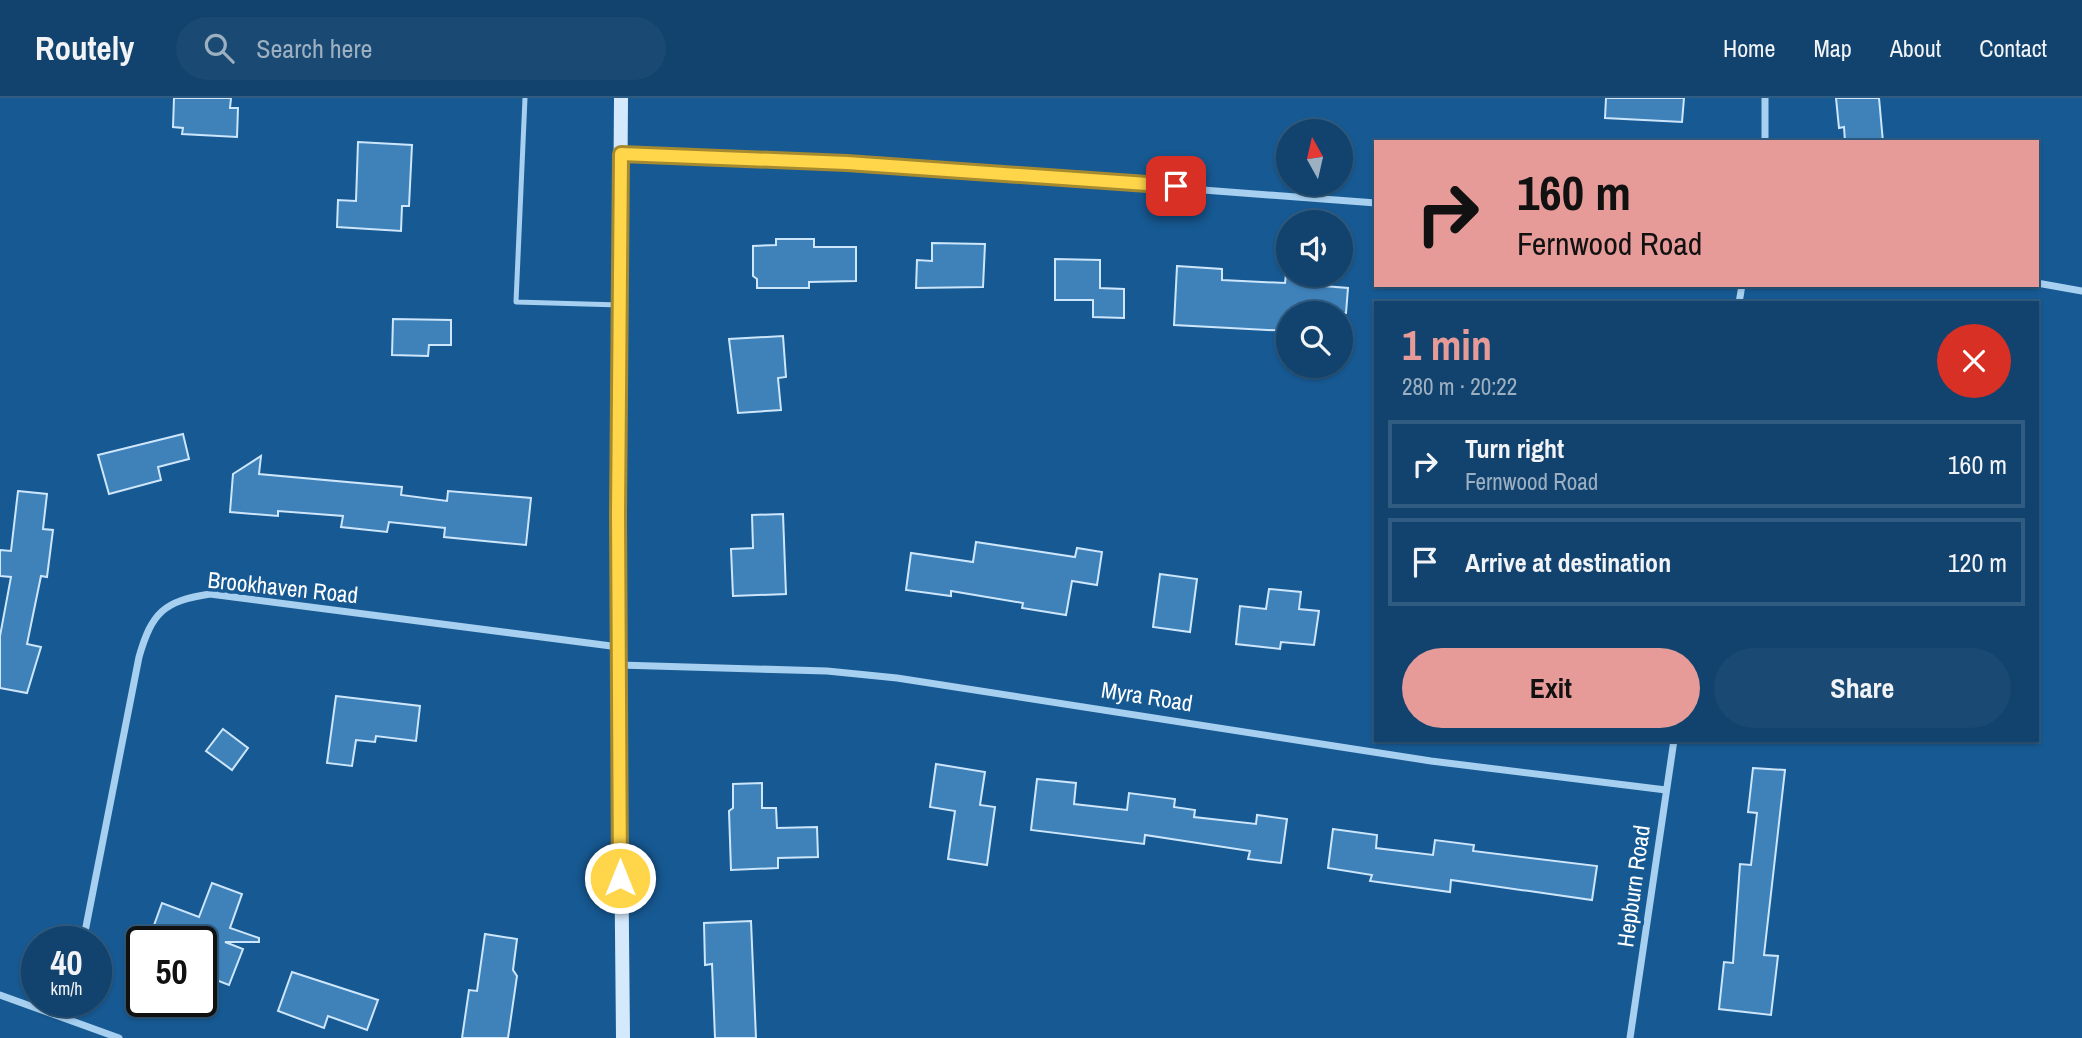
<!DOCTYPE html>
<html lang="en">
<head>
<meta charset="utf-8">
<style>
  body { margin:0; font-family:"Archivo Narrow",sans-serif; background:#1a4a73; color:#f1f3f6; height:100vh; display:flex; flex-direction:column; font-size:26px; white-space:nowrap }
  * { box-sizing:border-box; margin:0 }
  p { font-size:23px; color:#9cb0c2 }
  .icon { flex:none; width:38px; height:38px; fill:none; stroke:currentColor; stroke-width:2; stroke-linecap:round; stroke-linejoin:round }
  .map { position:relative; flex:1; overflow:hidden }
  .side { position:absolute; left:1374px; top:203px; width:665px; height:441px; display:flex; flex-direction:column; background:#11436e; border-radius:0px; box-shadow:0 2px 5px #0004,0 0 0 2px #305c81 }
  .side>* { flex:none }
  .guide { position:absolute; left:1374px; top:42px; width:665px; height:147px; border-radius:0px; box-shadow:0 2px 5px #0004,0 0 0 2px #305c81; background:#e69b98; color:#111; overflow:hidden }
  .needle { width:46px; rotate:352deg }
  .tools { position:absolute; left:1276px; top:21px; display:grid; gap:14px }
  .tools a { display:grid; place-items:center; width:77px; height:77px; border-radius:50%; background:#11436e; box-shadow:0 2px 5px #0004,0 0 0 2px #305c81; font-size:35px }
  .speed { position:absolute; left:21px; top:828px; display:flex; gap:14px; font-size:35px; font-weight:700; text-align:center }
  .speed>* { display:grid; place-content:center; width:91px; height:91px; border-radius:50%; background:#11436e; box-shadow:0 2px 5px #0004,0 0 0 2px #305c81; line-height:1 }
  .speed small { font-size:18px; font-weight:400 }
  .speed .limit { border:4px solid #111; border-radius:10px; background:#fff; color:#111 }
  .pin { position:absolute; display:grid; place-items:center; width:60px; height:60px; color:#fff; margin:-30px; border-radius:14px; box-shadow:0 4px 10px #0006 }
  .me { position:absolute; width:77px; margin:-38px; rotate:0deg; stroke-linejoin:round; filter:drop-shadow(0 0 5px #0008) }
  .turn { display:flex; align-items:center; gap:24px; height:147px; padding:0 28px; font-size:32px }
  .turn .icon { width:91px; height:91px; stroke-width:2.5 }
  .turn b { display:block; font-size:49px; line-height:60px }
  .round { display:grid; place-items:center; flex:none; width:74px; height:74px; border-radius:37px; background:#1a4a73 }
  .summary { display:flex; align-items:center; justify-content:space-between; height:119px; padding:0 28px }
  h1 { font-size:42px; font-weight:700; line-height:52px; color:#e69b98 }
  .cta { display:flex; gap:14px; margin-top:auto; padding:14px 28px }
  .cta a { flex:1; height:80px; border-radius:42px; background:#e69b98; color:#111; font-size:28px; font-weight:700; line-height:80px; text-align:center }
  .cta a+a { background:#1a4a73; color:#f1f3f6 }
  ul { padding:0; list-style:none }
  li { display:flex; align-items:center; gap:21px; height:88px; margin:0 14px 10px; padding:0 14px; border:4px solid #305c81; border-radius:0px }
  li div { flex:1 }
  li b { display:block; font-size:26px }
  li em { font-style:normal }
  header { display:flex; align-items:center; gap:42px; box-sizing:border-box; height:98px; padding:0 35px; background:#11436e; border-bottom:2px solid #305c81 }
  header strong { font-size:33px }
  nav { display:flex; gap:38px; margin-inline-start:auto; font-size:24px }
  .search { width:490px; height:63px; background:#1a4a73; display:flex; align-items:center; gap:18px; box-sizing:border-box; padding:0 24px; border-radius:38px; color:#9cb0c2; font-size:26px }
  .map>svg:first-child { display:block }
  .building { fill:#3f82ba; stroke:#cde6fb; stroke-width:2 }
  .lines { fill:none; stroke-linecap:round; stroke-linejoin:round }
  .lane { stroke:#a6cff0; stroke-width:5 }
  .street { stroke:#a6cff0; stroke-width:7 }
  .secondary { stroke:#d4e9fb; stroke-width:14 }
  .route-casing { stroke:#a68a30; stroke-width:18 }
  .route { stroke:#ffd54a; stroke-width:12 }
  .labels { text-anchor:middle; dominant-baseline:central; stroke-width:7; stroke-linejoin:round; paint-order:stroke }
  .street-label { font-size:23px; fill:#fff; stroke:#175992 }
</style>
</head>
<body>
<header>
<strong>Routely</strong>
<div class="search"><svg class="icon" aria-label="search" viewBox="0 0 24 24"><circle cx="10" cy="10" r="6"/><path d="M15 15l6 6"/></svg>Search here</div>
<nav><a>Home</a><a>Map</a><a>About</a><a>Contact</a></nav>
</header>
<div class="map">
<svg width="2082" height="940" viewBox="0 0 2082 940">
  <rect width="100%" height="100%" fill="#175992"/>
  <!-- building -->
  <g class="building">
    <polygon points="174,0 231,0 230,10 238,10 237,39 182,36 183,30 173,29"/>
    <polygon points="1606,0 1684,0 1682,24 1605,20"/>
    <polygon points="1836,0 1879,0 1883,44 1845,44 1844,29 1839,30"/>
    <polygon points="358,44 412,47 409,108 402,108 401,133 337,129 338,102 356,103"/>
    <polygon points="776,141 814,141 814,149 856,149 856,183 809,184 809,190 757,190 757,181 753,178 753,148 776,147"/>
    <polygon points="932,145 985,146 983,189 916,190 917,162 932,163"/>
    <polygon points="1055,161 1100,162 1100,190 1124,191 1124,220 1093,219 1093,202 1055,202"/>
    <polygon points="1177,168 1222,171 1222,182 1285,185 1286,176 1325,179 1324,188 1348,190 1346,215 1288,215 1288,233 1174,227"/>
    <polygon points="393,221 451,222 451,247 429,247 428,258 392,257"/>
    <polygon points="783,238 786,279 778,280 781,312 738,315 729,241"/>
    <polygon points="183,336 189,361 158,369 161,382 109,396 98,357"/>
    <polygon points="261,358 259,376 402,389 401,397 447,403 448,393 531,400 526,447 444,439 445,430 389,424 387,434 341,429 343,418 278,413 278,418 230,414 233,376"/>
    <polygon points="18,393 47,396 43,431 53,432 47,479 41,478 27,546 41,549 27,595 0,590 0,538 11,479 0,478 0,452 11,453"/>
    <polygon points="783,416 786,496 733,498 731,451 753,450 752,417"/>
    <polygon points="976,444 1075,459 1077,450 1102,454 1097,487 1072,483 1066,517 1022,510 1023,505 951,493 951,498 906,492 911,455 973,464"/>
    <polygon points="1160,476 1197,481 1190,534 1153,529"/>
    <polygon points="1269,491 1301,494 1299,511 1319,513 1314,547 1281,544 1280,551 1236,546 1240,508 1266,511"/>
    <polygon points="336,598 420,608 416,643 376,638 375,644 356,642 352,668 327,665"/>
    <polygon points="223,631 248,650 232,672 206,653"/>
    <polygon points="936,666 985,674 980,707 995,709 987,767 948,761 955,713 930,709"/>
    <polygon points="1753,670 1785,672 1764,857 1778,858 1771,917 1719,911 1724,864 1733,865 1740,766 1751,767 1757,715 1748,714"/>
    <polygon points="1037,681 1076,685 1074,706 1127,712 1129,695 1175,701 1174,709 1195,712 1194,719 1256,726 1257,717 1287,721 1281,765 1248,761 1250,753 1145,737 1144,746 1031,732"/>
    <polygon points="762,685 762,710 776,710 777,730 817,729 818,759 778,760 778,770 731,772 729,713 733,710 733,686"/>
    <polygon points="1333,731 1377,737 1376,750 1433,757 1435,742 1474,747 1473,753 1597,768 1592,802 1451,782 1450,794 1370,783 1372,777 1328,770"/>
    <polygon points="212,785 242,796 230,830 259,840 259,844 225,844 243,851 229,887 211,880 204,899 201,899 201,844 148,844 162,805 199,819"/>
    <polygon points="751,823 756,940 715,940 712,866 705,867 704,825"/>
    <polygon points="485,836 517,841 513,872 517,878 508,940 462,940 469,892 477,893"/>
    <polygon points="292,874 378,902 367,932 328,918 324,930 278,913"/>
  </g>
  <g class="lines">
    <!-- lane -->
    <polyline class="lane" points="525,0 516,204 620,207"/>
    <!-- street -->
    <g class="street">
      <polyline points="1765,44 1765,0"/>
      <polyline points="621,56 847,65 1376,105"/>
      <polyline points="2037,185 2082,193"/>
      <polyline points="1739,205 1742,187"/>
      <polyline points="619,567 827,573 897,580 1431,663 1666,692"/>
      <path d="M83,844L139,559C152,514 164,503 210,496L619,549"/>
      <polyline points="0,897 119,940"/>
      <polyline points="65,920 69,903"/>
      <polyline points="1630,940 1674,642"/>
    </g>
    <!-- secondary -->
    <polyline class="secondary" points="621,0 618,415 623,940"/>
  </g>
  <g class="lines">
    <!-- route casing -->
    <g class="route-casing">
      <polyline id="route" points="620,780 618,415 621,56 847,65 1176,88"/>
    </g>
    <!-- route -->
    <use href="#route" class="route"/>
  </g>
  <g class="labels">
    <!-- street labels -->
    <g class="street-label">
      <text transform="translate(283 489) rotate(6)">Brookhaven Road</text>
      <text transform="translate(1147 598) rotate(9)">Myra Road</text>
      <text transform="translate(1633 788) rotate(-82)">Hepburn Road</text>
    </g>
  </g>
</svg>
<div class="tools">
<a><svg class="needle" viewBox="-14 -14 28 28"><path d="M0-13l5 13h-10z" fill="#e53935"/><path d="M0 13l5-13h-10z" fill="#9cb0c2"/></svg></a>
<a><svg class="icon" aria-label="sound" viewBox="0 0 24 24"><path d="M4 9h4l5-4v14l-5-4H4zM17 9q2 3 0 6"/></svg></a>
<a><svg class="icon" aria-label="search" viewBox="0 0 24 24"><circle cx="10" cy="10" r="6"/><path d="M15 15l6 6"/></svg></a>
</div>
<div class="speed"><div>40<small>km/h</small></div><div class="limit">50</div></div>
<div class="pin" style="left:1176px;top:88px;background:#d93025"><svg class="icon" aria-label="arrive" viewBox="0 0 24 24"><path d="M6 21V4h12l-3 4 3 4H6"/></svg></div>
<svg class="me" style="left:620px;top:780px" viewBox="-20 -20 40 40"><circle r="17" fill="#ffd54a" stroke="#fff" stroke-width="3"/><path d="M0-11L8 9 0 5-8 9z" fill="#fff"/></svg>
<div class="guide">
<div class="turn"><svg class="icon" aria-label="right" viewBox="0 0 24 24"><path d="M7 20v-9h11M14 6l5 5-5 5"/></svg><div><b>160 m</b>Fernwood Road</div></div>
</div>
<section class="side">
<div class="summary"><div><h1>1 min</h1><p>280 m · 20:22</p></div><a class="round" style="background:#d93025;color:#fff"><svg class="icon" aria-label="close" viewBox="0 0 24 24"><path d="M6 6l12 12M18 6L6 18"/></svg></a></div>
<ul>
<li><svg class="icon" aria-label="right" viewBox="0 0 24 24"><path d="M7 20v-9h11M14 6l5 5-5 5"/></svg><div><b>Turn right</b><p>Fernwood Road</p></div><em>160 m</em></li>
<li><svg class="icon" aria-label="arrive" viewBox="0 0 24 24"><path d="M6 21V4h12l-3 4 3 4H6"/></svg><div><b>Arrive at destination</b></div><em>120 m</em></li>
</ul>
<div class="cta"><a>Exit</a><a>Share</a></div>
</section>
</div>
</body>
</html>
